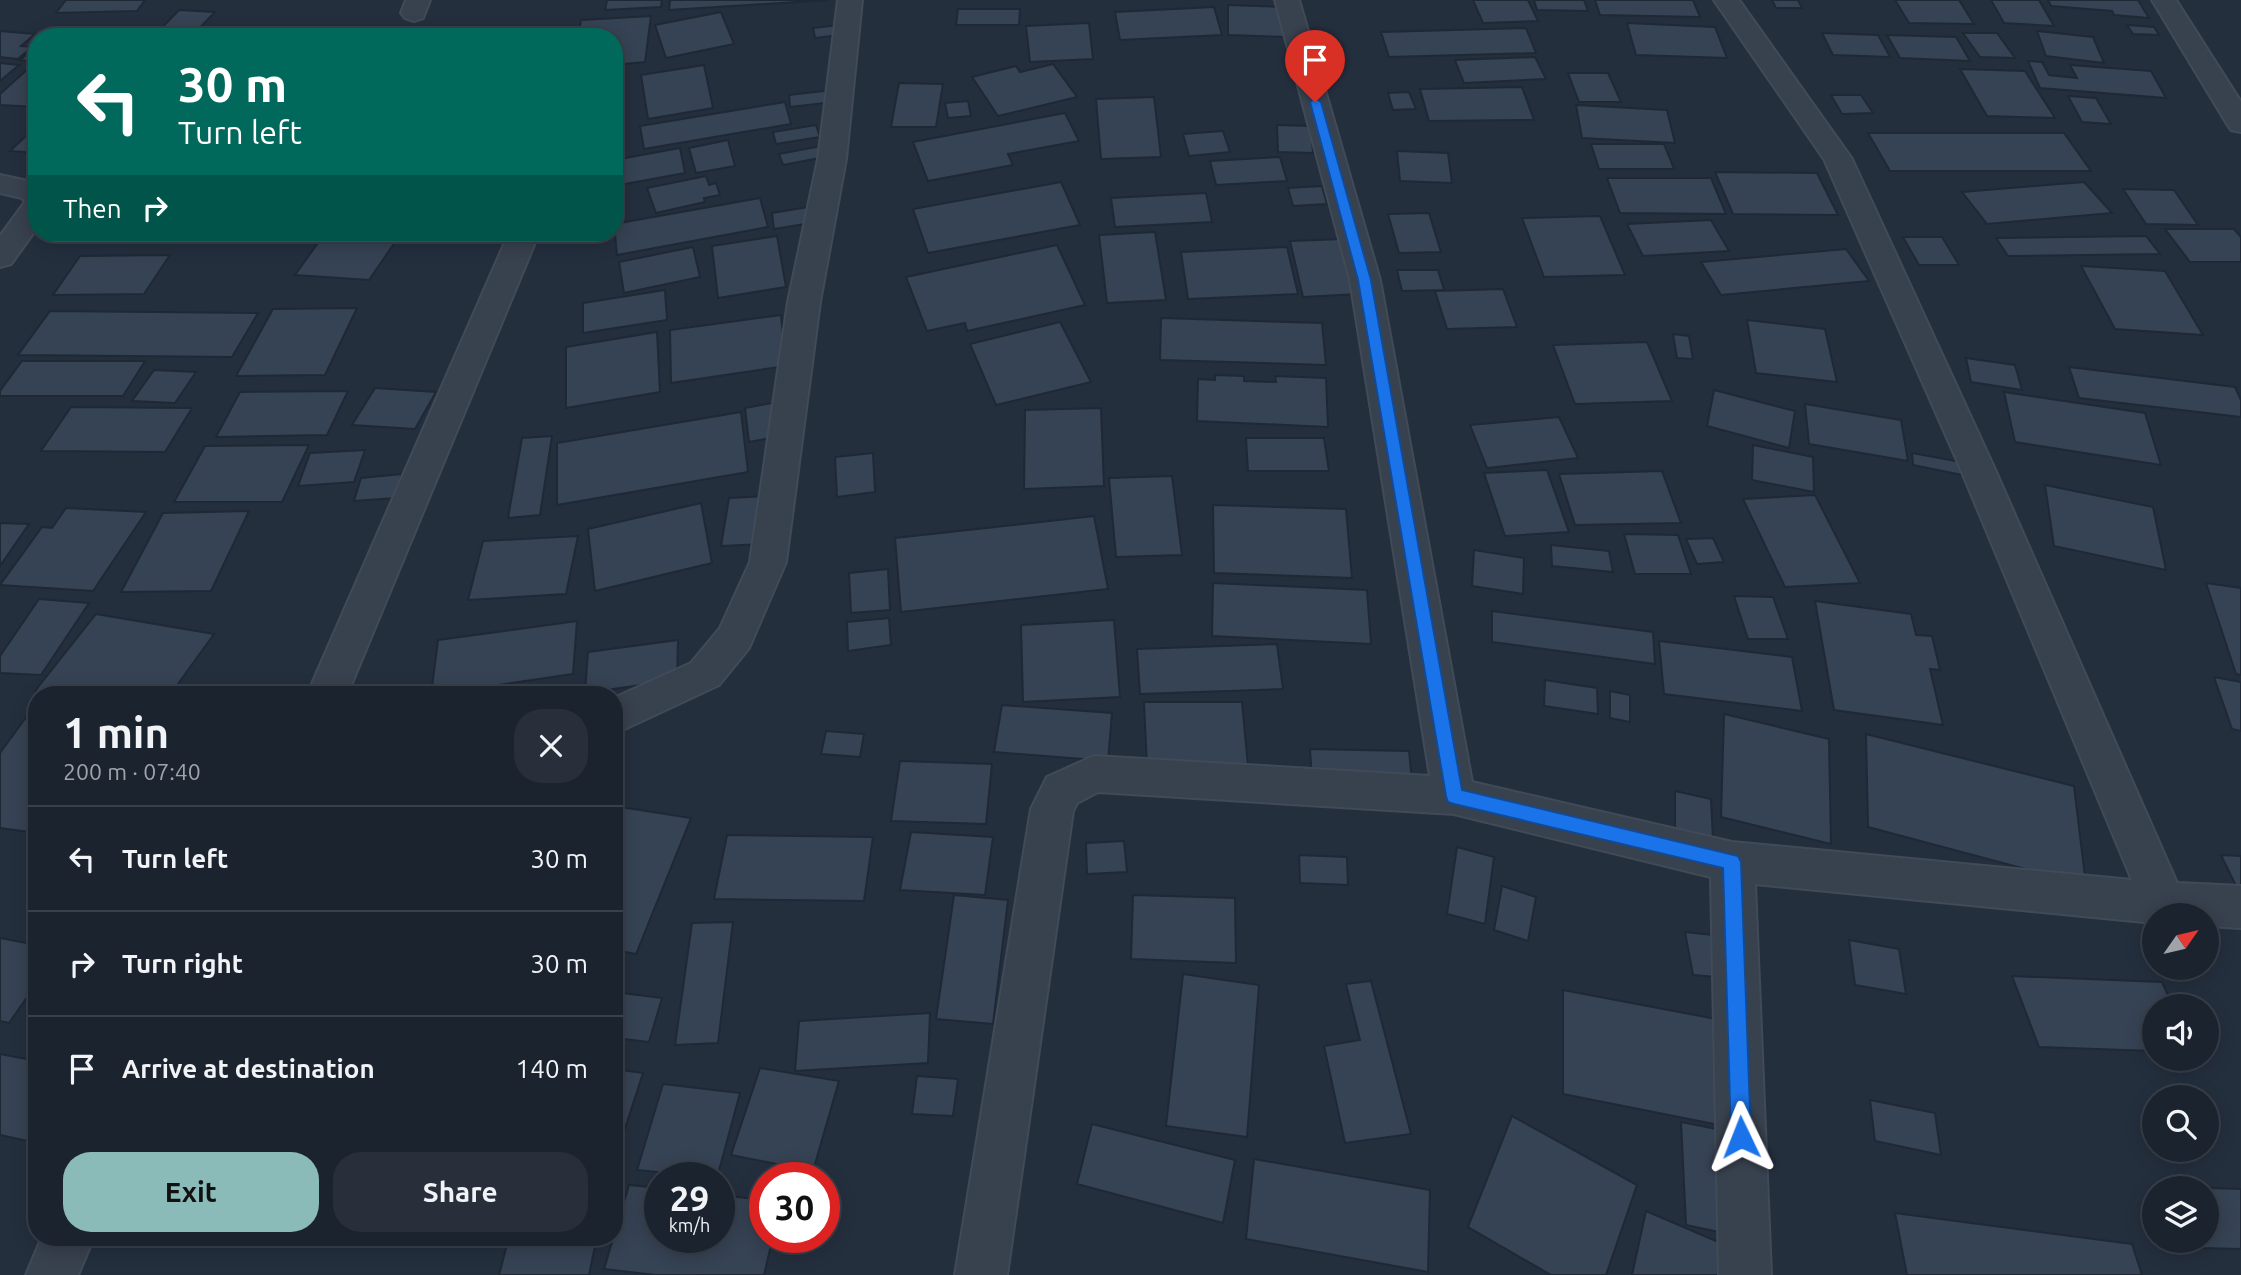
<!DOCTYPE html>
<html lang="en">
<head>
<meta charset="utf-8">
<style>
  body { margin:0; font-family:Ubuntu,sans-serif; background:#282f3a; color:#f1f3f6; height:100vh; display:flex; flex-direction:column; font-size:26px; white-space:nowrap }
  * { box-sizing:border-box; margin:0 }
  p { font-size:23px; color:#a0a4aa }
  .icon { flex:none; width:38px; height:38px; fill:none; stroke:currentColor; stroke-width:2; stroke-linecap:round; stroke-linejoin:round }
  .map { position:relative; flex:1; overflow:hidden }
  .sheet { position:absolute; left:28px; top:686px; width:595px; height:560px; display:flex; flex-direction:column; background:#1b232e; border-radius:28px; box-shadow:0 4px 18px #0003,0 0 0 2px #39404a }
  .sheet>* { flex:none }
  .top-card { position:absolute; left:28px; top:28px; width:595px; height:214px; border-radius:28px; box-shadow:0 4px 18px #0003,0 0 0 2px #39404a; background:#00695c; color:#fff; overflow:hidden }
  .needle { width:46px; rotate:56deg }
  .tools { position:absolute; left:2142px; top:903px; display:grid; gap:14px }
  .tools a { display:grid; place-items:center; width:77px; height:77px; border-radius:50%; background:#1b232e; box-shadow:0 4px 18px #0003,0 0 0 2px #39404a; font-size:35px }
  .speed { position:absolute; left:644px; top:1162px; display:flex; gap:14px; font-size:35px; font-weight:700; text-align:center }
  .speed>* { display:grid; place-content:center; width:91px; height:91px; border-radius:50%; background:#1b232e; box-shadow:0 4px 18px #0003,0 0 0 2px #39404a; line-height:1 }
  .speed small { font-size:18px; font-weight:400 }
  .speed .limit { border:10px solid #d22; background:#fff; color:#111 }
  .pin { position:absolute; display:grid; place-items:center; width:60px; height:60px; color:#fff; margin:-72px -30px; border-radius:50% 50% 50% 0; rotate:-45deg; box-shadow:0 0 7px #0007 }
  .pin .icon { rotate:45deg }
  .me { position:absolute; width:77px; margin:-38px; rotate:358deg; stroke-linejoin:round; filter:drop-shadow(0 0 5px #0008) }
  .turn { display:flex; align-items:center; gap:24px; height:147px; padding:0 35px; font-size:32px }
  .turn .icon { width:91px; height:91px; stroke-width:2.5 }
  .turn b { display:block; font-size:49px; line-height:60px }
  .then { display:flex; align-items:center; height:66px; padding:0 35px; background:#0003; gap:14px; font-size:26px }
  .round { display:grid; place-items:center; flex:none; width:74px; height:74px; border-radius:28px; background:#282f3a }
  .summary { display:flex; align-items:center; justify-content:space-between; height:119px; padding:0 35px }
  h1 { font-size:42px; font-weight:700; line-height:52px }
  .action { display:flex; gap:14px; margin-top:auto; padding:14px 35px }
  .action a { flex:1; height:80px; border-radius:28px; background:#8bbbb9; color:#111; font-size:28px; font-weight:700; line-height:80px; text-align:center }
  .action a+a { background:#282f3a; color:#f1f3f6 }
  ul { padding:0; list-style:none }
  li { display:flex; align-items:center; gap:21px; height:105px; padding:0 35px; border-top:2px solid #39404a }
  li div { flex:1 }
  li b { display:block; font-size:26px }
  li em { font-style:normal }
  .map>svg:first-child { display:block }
  .building { fill:#364354; stroke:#1f2835; stroke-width:2 }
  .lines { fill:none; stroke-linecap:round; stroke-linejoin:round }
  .minor-casing { stroke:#414a57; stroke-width:4 }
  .minor { fill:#38414e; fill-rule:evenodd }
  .route { fill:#1a73e8; stroke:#114b97; stroke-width:2 }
</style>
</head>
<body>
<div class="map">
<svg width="2241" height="1275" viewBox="0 0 2241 1275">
  <rect width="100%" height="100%" fill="#242f3e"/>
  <!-- building -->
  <g class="building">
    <polygon points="66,0 145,0 137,11 56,13"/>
    <polygon points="607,0 662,0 661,7 605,10"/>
    <polygon points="670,0 829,0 669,10"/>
    <polygon points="1473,0 1528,0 1538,21 1483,23"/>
    <polygon points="1534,0 1584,0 1588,11 1537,10"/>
    <polygon points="1595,0 1693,0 1700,17 1600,15"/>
    <polygon points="1772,0 1798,0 1802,8 1776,8"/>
    <polygon points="1895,0 1959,0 1974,24 1909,23"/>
    <polygon points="1991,0 2039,0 2054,26 2004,23"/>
    <polygon points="2048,0 2138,0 2149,18 2114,15 2112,11 2051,6"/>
    <polygon points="1228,5 1286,7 1288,37 1228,35"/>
    <polygon points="1214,7 1222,35 1120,40 1115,12"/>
    <polygon points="958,9 1020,9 1019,25 956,25"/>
    <polygon points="179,10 215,12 191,37 153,37"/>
    <polygon points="721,12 734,44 666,58 655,25"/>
    <polygon points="651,16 645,62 614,65 614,37 578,37 581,20"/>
    <polygon points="1089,23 1093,59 1030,62 1026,26"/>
    <polygon points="1627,23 1715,27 1727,58 1636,55"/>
    <polygon points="838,25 840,35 815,38 813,28"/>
    <polygon points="2127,25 2154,27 2159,35 2133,34"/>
    <polygon points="266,28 369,31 364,37 259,37"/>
    <polygon points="1526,28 1536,53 1389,57 1381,32"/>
    <polygon points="0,31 35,34 21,46 32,47 18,59 0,57"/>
    <polygon points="2037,31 2093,37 2104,63 2046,56"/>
    <polygon points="1822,33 1878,35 1890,57 1833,55"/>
    <polygon points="1963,33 1997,33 2015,58 1980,57"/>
    <polygon points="1887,35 1956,37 1970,61 1900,58"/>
    <polygon points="37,46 37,62 20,60"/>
    <polygon points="1535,57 1546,79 1464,83 1455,60"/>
    <polygon points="2028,61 2042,62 2049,75 2077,78 2070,65 2151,71 2166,98 2040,88"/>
    <polygon points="0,63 19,65 0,81"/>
    <polygon points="1053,64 1077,97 998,116 972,77 1016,66 1020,72"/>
    <polygon points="704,65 713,108 648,119 641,75"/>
    <polygon points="30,67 37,67 37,107 0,105 0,94"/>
    <polygon points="1960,69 2025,71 2055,118 1987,116"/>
    <polygon points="1568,73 1608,73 1621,102 1579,102"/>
    <polygon points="899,83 943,84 936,127 891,127"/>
    <polygon points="1522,87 1534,120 1429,121 1420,89"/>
    <polygon points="832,90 834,102 790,107 789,95"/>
    <polygon points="1409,92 1416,109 1393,110 1388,93"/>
    <polygon points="1831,95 1861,95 1873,113 1842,114"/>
    <polygon points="2068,96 2096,98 2111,124 2082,122"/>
    <polygon points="1154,97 1161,157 1101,159 1096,99"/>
    <polygon points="968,101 971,116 948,118 945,103"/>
    <polygon points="785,102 791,124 644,149 640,126"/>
    <polygon points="1576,105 1667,110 1675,143 1582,138"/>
    <polygon points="1065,113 1079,141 1008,154 1013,165 928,181 913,142"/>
    <polygon points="816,125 820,137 776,144 773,132"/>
    <polygon points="1277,125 1311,126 1313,153 1278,152"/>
    <polygon points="1223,131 1230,152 1189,156 1183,134"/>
    <polygon points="29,133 37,134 37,153 10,151"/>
    <polygon points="1868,133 2064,133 2091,171 1890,171"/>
    <polygon points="728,140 735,166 696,173 689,148"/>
    <polygon points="1591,144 1664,144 1674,169 1599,169"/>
    <polygon points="821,146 825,157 783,165 779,154"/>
    <polygon points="680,148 685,173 614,186 614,160"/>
    <polygon points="1397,151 1448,153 1452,183 1400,181"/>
    <polygon points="1280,157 1287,181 1216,185 1210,161"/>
    <polygon points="1715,172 1817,173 1838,215 1733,214"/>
    <polygon points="706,176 709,185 716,183 720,195 704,198 705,202 656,213 647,188"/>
    <polygon points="1607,178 1711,178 1726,214 1620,213"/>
    <polygon points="1061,182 1080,225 928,253 913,209"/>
    <polygon points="2084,182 2112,213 1987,224 1962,192"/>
    <polygon points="1322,186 1327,204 1293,206 1288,188"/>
    <polygon points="2123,189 2174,190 2198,225 2146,224"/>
    <polygon points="1206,193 1212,222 1115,227 1111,198"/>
    <polygon points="760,198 768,227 617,255 614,224"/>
    <polygon points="808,207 811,223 774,229 772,213"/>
    <polygon points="1429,213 1441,252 1399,253 1388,214"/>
    <polygon points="1600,216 1625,275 1544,277 1522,218"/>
    <polygon points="1711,220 1729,251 1643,256 1627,224"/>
    <polygon points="2165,229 2234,229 2241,237 2241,262 2190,262"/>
    <polygon points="1155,232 1166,300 1107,303 1099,235"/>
    <polygon points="325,233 370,233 400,235 369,280 295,275"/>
    <polygon points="777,236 786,287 718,298 712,246"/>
    <polygon points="2146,236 2160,254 2008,256 1996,238"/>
    <polygon points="1903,237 1942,237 1959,265 1919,265"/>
    <polygon points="1343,239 1358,294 1303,297 1290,241"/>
    <polygon points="1057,245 1085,305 967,331 965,323 927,331 906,277"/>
    <polygon points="693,247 700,277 624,293 619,262"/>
    <polygon points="1287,247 1298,294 1188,299 1181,252"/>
    <polygon points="1846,249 1869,281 1721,295 1701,262"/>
    <polygon points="170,255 144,294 53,295 80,256"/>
    <polygon points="2081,266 2165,271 2203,335 2115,329"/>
    <polygon points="1397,270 1438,270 1444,290 1402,291"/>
    <polygon points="1503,289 1517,327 1447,329 1435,291"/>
    <polygon points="665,290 667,320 583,333 583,303"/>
    <polygon points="357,308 325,375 236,376 273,309"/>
    <polygon points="50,311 258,313 232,357 18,355"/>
    <polygon points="781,315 786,366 671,383 670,330"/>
    <polygon points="1161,318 1322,323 1326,365 1160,360"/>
    <polygon points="1747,320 1825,329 1837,382 1756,373"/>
    <polygon points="1060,322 1091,382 996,405 970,344"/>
    <polygon points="657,332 660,392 566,408 566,347"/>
    <polygon points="1673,334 1689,336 1693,359 1677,358"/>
    <polygon points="1647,342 1672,401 1575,404 1553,345"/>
    <polygon points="1966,358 2015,365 2022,390 1971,382"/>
    <polygon points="22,361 145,361 123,396 0,396 0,391"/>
    <polygon points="2069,367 2235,387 2241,400 2241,417 2079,398"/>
    <polygon points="154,370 196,372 175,403 132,401"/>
    <polygon points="1215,375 1244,376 1244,381 1276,382 1275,376 1326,378 1328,427 1197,421 1198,379 1215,380"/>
    <polygon points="375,388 436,392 415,429 352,425"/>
    <polygon points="1714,390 1795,411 1789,448 1707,426"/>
    <polygon points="348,391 327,435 216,437 240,392"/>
    <polygon points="2004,392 2145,413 2161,465 2015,442"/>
    <polygon points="777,402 781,436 749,442 745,408"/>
    <polygon points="1805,404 1901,420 1908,461 1809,444"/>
    <polygon points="71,407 192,408 165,452 41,451"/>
    <polygon points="1101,408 1104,486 1024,489 1025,410"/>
    <polygon points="741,412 748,472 557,505 557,443"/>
    <polygon points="1559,417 1578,458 1487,468 1470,425"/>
    <polygon points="552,436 540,515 508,518 522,438"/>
    <polygon points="1246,438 1324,438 1329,471 1248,471"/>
    <polygon points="309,445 282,502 174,502 205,446"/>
    <polygon points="1753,445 1813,457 1814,492 1752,480"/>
    <polygon points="365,450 354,482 298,486 310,453"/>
    <polygon points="873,453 875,492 837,497 835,457"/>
    <polygon points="1912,453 1961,462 1962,475 1913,465"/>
    <polygon points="1547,470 1569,532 1505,536 1484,473"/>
    <polygon points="1662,471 1681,523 1575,525 1559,474"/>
    <polygon points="402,474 396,498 354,501 361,478"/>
    <polygon points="1172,476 1182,555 1116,557 1109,478"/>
    <polygon points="2045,485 2153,507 2166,570 2054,546"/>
    <polygon points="1815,495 1860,583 1785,587 1743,499"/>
    <polygon points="772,496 765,544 721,546 729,498"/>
    <polygon points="701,503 712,563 595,591 588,529"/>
    <polygon points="1213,505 1346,509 1352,578 1214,573"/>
    <polygon points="66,508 146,512 93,591 0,585 42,527 52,528"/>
    <polygon points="249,511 211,591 121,592 163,513"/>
    <polygon points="1094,516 1108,589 901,612 895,538"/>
    <polygon points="0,523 29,524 0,566"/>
    <polygon points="1624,534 1678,535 1691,574 1635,574"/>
    <polygon points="578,536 566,594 468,600 483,541"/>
    <polygon points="1713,538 1724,562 1697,564 1686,539"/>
    <polygon points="1551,545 1609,551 1613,572 1552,566"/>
    <polygon points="1474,550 1524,558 1523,594 1472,586"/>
    <polygon points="888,569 890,610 851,613 849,573"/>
    <polygon points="1213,583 1367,590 1371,644 1212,636"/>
    <polygon points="2206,583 2241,588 2241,675 2236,674"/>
    <polygon points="1734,596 1773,597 1788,639 1748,639"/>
    <polygon points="39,599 89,603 41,675 0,673 0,656"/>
    <polygon points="1815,601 1911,614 1916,635 1932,636 1940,670 1930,669 1943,725 1834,710"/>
    <polygon points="1492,611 1653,632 1655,664 1492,642"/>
    <polygon points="96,614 214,634 170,695 58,695 35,691"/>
    <polygon points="889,618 891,645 848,651 847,622"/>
    <polygon points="1114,620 1120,697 1023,702 1021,625"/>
    <polygon points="577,621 573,674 431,695 438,640"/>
    <polygon points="678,640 677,680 585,693 588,652"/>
    <polygon points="1659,641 1792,657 1802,711 1664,694"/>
    <polygon points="1277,644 1283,689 1140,694 1137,649"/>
    <polygon points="2214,677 2241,682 2241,731 2232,729"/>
    <polygon points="1545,680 1597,688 1598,714 1544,706"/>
    <polygon points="1610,691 1630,695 1630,722 1610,718"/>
    <polygon points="1144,702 1242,702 1248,766 1147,767"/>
    <polygon points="1002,705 1112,713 1108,761 994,752"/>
    <polygon points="1724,714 1829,739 1831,844 1721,817"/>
    <polygon points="27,716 37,718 37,833 0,828 0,753"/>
    <polygon points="826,731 864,734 860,757 821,754"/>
    <polygon points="1866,734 2074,786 2086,885 1868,827"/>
    <polygon points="1310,749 1409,751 1412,781 1312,779"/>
    <polygon points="900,761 992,764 986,824 891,821"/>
    <polygon points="1675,791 1711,799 1713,839 1675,832"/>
    <polygon points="614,806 691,818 636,954 614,950"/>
    <polygon points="911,832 993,837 985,895 900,890"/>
    <polygon points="727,835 873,837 864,901 714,899"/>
    <polygon points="1124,841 1127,872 1087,874 1086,843"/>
    <polygon points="1457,847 1494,857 1485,924 1447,914"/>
    <polygon points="1299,855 1347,857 1348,885 1300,883"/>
    <polygon points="2221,855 2241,856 2241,890 2238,890"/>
    <polygon points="1502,886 1536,897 1528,941 1494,930"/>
    <polygon points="954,895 1008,900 993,1024 936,1019"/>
    <polygon points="1133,895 1235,898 1236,963 1131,959"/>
    <polygon points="733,922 718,1043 675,1045 692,923"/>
    <polygon points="1685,932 1722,936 1728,978 1693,975"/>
    <polygon points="0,938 37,945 37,983 9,1023 0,1021"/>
    <polygon points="1849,940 1899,949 1906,994 1855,985"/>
    <polygon points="1183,974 1259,985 1247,1137 1166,1126"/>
    <polygon points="2012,976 2162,982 2173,1006 2154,1006 2154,1051 2039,1047"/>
    <polygon points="1371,981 1411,1134 1345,1143 1324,1046 1360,1040 1346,984"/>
    <polygon points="1563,990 1716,1019 1724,1126 1563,1094"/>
    <polygon points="614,992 662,998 649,1042 616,1038 614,1043"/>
    <polygon points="930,1013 928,1063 795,1071 799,1021"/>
    <polygon points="0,1054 37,1061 37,1143 0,1135"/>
    <polygon points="760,1068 839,1081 813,1171 731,1155"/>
    <polygon points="614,1069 643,1073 614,1162"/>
    <polygon points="917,1076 958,1079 953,1116 912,1114"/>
    <polygon points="663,1084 740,1093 717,1178 637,1170"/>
    <polygon points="1870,1100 1935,1113 1941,1155 1875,1141"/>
    <polygon points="1512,1116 1637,1185 1606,1275 1551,1275 1468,1227"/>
    <polygon points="1681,1122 1732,1132 1738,1236 1686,1225"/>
    <polygon points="1092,1124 1235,1160 1223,1223 1077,1184"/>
    <polygon points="1254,1159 1430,1190 1428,1272 1246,1239"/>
    <polygon points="629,1185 660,1188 660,1237 719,1237 719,1195 765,1200 765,1237 773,1237 764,1275 655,1275 604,1269"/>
    <polygon points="2177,1187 2241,1189 2241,1249 2202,1248 2199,1241 2207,1241 2207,1188"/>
    <polygon points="1646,1211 1723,1244 1718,1275 1632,1275"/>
    <polygon points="1895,1213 2132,1244 2142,1275 1907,1275"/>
    <polygon points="509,1237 597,1237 589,1275 499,1275"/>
  </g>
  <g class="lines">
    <!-- minor casing -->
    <g class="minor-casing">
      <g id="minor">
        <polygon points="406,0 430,0 423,18 414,21 405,18 401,13"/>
        <polygon points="838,0 862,0 846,159 820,302 786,562 749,648 719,685 614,734 614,698 691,663 720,628 750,562 788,302 818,159"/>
        <polygon points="1275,0 1299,0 1380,280 1472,782 1732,842 2132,880 1959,465 1824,159 1714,0 1739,0 1852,159 1993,465 2177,883 2241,886 2241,928 2207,926 2207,915 2154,915 2154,923 1755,884 1771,1275 1719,1275 1711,877 1454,814 1098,792 1077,803 1073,811 1007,1275 955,1275 1031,809 1047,777 1094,756 1430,776 1350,280"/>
        <polygon points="2152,0 2176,0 2241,102 2241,132 2231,130 2227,124"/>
        <polygon points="0,175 37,183 37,228 11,264 0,267 0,236 25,202 22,198 0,193"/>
        <polygon points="509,233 539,233 347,695 307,695"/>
        <polygon points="42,1237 94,1237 78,1275 26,1275"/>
      </g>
    </g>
    <!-- minor -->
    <use href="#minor" class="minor"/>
  </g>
  <!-- route -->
  <polygon class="route" points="1315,98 1321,102 1371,280 1462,790 1738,856 1741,862 1751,1137 1748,1145 1741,1147 1734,1145 1731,1137 1723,868 1454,804 1448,802 1446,796 1358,280 1310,102"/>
</svg>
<div class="tools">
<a><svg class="needle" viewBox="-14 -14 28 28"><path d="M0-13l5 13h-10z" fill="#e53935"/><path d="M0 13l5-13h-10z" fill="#a0a4aa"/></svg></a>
<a><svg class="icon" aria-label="sound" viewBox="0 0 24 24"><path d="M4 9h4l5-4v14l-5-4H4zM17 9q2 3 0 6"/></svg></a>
<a><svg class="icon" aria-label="search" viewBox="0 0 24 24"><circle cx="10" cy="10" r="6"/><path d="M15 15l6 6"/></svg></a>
<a><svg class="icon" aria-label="layers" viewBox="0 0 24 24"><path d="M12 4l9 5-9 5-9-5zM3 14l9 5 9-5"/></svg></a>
</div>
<div class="speed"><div>29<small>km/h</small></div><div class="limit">30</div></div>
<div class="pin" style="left:1315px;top:102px;background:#d93025"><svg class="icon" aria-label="arrive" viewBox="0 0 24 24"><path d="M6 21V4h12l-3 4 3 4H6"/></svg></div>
<svg class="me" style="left:1741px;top:1137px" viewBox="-20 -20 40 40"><path d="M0-17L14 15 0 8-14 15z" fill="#1a73e8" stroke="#fff" stroke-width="4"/></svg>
<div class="top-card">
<div class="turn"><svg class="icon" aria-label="left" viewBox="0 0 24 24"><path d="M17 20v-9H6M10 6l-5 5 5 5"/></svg><div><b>30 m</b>Turn left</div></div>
<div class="then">Then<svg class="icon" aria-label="right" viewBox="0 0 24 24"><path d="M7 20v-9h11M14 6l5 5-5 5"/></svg></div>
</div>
<section class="sheet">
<div class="summary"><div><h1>1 min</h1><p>200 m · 07:40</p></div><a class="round"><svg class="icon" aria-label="close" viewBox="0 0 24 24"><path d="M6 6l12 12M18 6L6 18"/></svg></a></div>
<ul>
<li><svg class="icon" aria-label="left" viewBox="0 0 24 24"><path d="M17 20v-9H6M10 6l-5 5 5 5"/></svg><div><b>Turn left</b></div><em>30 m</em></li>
<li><svg class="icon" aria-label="right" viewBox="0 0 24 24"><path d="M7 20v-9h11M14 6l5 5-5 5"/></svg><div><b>Turn right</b></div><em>30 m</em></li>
<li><svg class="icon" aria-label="arrive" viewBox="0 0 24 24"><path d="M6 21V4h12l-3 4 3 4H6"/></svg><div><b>Arrive at destination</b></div><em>140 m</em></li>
</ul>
<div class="action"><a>Exit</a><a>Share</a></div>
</section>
</div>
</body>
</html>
